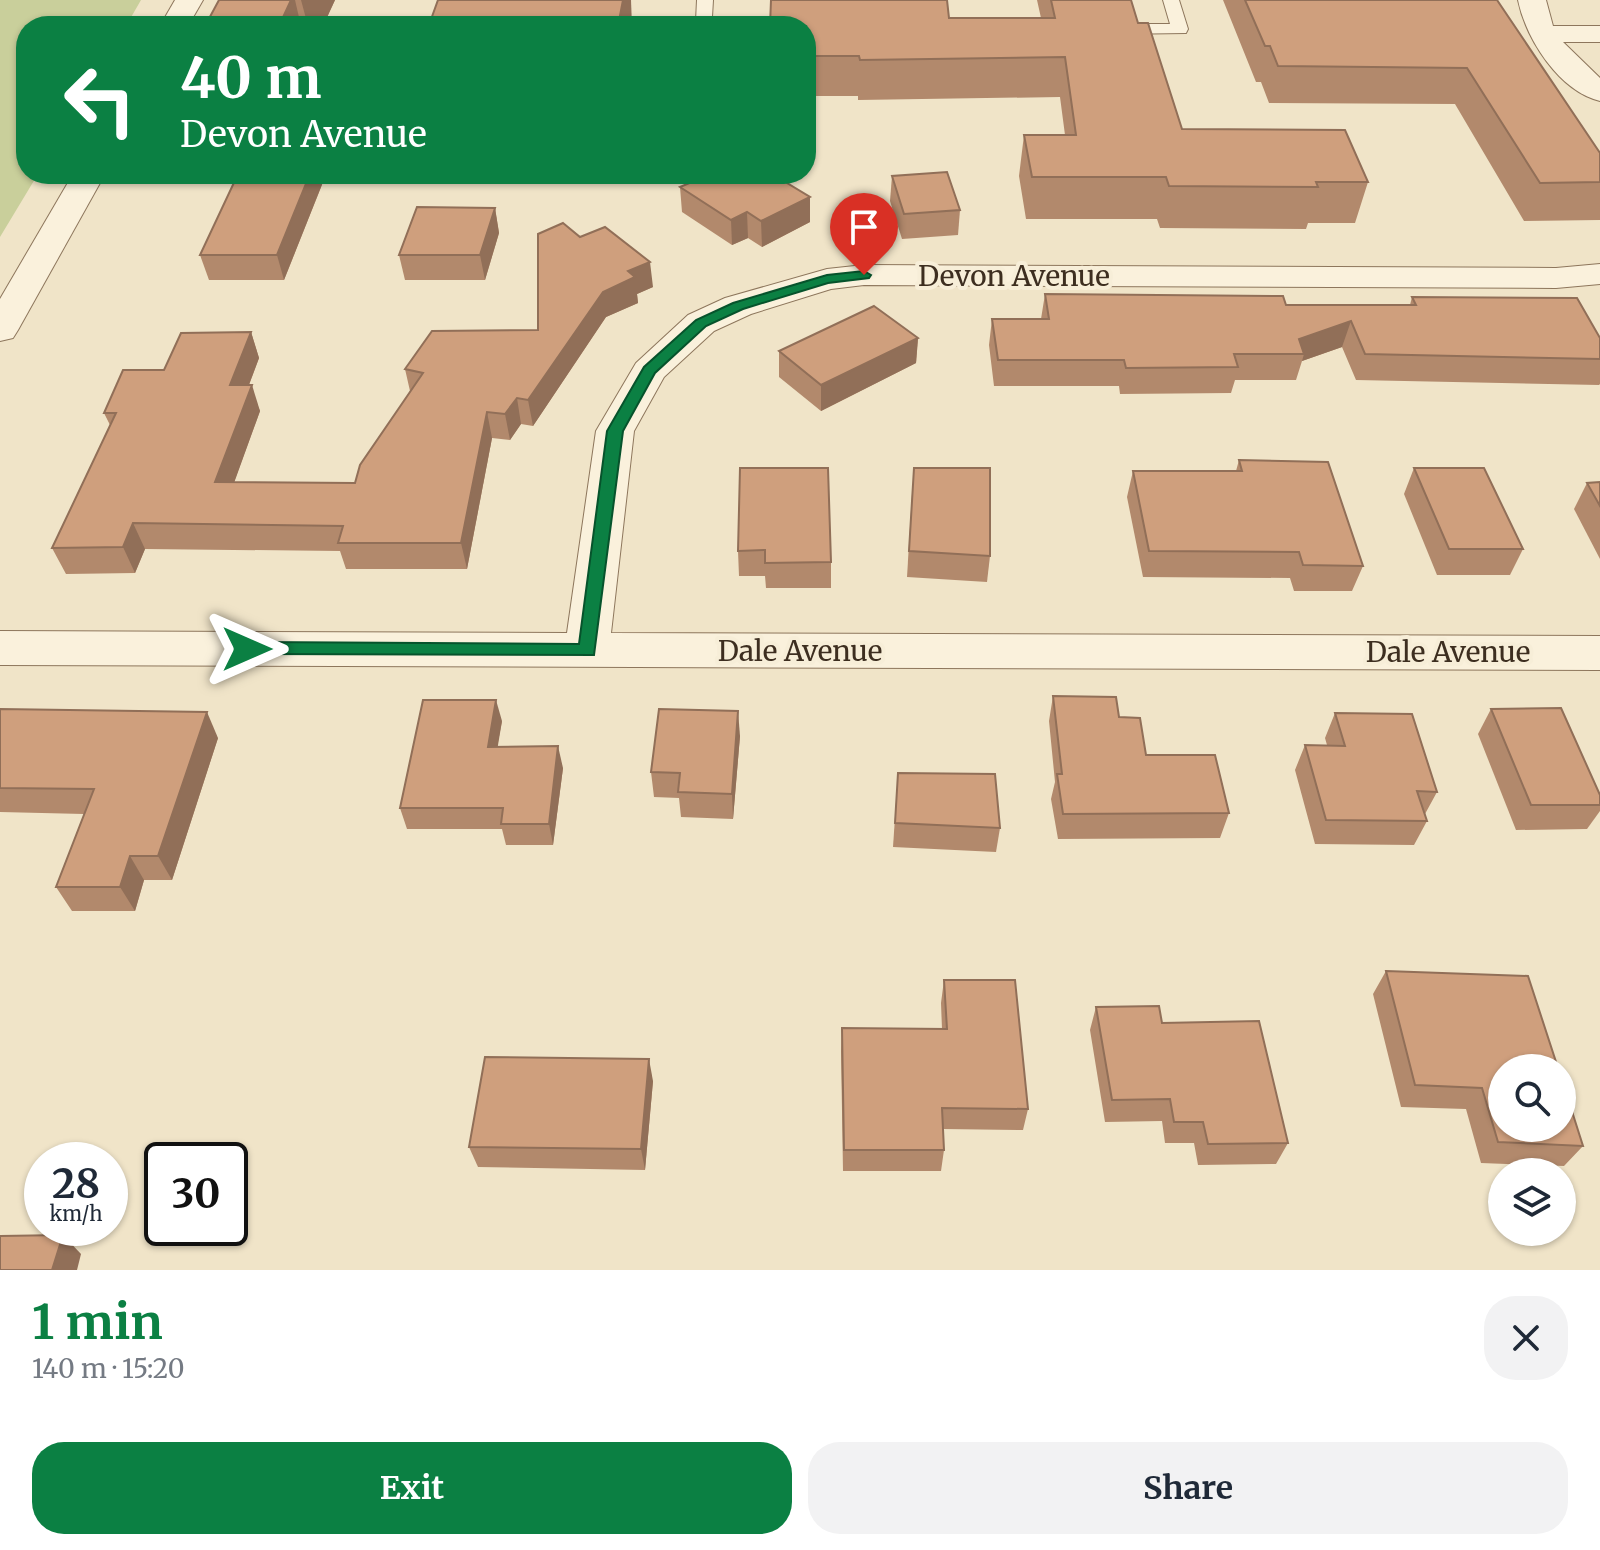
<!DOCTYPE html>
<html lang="en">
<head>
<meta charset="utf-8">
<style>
  body { margin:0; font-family:Merriweather,serif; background:#f2f2f3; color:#1f2937; height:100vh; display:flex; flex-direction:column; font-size:30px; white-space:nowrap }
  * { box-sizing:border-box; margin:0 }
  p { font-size:26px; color:#747a83 }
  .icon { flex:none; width:44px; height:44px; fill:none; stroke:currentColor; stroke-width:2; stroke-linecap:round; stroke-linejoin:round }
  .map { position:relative; height:1270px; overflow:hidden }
  .side { display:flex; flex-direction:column; background:#fff; flex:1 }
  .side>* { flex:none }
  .guide { position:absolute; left:16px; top:16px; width:800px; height:168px; border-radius:32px; box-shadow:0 2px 6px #0004; background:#0b8043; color:#fff; overflow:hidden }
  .fabs { position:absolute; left:1488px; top:1054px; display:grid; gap:16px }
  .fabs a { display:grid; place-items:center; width:88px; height:88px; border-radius:50%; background:#fff; box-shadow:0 2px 6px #0004; font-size:40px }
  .speed { position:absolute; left:24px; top:1142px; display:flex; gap:16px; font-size:40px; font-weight:700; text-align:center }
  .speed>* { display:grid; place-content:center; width:104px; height:104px; border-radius:50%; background:#fff; box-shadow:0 2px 6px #0004; line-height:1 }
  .speed small { font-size:20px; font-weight:400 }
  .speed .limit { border:4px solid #111; border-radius:12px; background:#fff; color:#111 }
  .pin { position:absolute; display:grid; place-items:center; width:68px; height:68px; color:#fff; margin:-82px -34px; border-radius:50% 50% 50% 0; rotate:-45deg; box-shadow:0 0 8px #0007 }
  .pin .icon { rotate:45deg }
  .me { position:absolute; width:88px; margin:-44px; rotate:90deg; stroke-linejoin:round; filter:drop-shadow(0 0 6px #0008) }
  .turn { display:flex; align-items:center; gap:28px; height:168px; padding:0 32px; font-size:36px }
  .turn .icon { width:104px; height:104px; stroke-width:2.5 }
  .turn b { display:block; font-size:56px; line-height:68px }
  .round { display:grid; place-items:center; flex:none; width:84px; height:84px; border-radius:32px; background:#f2f2f3 }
  .head { display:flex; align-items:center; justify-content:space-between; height:136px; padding:0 32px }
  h1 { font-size:48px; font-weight:700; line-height:60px; color:#0b8043 }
  .primary-button { display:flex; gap:16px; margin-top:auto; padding:16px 32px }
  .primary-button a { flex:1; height:92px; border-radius:32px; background:#0b8043; color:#fff; font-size:32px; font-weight:700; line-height:92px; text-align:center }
  .primary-button a+a { background:#f2f2f3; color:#1f2937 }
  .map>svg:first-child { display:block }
  .green { fill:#c9cf9b }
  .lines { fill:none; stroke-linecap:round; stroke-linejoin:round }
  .service-casing { stroke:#8d765c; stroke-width:2 }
  .minor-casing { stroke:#8d765c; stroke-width:2 }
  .tertiary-casing { stroke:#8d765c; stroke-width:2 }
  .service { fill:#faf1dc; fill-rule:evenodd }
  .minor { fill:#faf1dc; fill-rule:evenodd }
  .tertiary { fill:#faf1dc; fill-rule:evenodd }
  .wall { fill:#b2896c }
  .shaded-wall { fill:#916f58 }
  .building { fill:#cf9f7d; stroke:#916f58; stroke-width:2 }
  .route { fill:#0b8043; stroke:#07532c; stroke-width:2 }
  .labels { text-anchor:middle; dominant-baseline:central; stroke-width:8; stroke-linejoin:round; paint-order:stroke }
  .street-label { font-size:28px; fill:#3d2e20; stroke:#f7eed8 }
</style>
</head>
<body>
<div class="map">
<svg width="1600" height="1270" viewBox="0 0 1600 1270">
  <rect width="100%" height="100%" fill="#f0e4c8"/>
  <!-- green -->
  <polygon class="green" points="0,0 141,0 126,26 26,26 26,174 38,174 0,237"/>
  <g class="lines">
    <!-- service casing -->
    <g class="service-casing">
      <g id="service">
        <polygon points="697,0 713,0 712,17 796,21 804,26 704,26 696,21"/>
        <polygon points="1163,0 1179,0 1188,29 1186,33 1115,34 1107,29 1115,24 1170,24"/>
      </g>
    </g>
    <!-- minor casing -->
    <g class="minor-casing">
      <g id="minor">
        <path d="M1518,0H1546L1553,26H1600V42H1563L1600,78V101C1559,91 1526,39 1518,0Z"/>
        <polygon points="1600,264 1600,284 1556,288 864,285 831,289 751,314 714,331 664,377 634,431 611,633 1600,636 1600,670 0,665 0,631 567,633 596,431 636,363 688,315 725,298 827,269 864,265 1556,268"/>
      </g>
    </g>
    <!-- tertiary casing -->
    <g class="tertiary-casing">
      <g id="tertiary">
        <polygon points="175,0 203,0 188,26 160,26"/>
        <polygon points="73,174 105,174 18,330 13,338 0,341 0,299"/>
      </g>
    </g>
    <!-- service -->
    <use href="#service" class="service"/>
    <!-- minor -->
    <use href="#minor" class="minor"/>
    <!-- tertiary -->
    <use href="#tertiary" class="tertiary"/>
  </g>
  <!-- wall -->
  <g class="wall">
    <polygon points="219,0 335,0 323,26 205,26"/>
    <polygon points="1037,0 1131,0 1138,23 1182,129 1368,182 1355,223 1308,223 1306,229 1160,228 1157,219 1026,219 1019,176 1024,135 1065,135 1060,97 858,100 858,96 806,96 806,26 949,18 1041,18"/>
    <polygon points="1223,0 1497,0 1600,153 1600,220 1524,221 1455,104 1269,103 1261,82 1256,82"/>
    <polygon points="238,174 325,174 325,177 284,280 209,280 200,255"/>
    <polygon points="892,176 960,210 958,235 902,239 890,201"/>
    <polygon points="687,178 810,222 762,247 748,238 732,245 682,212 680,187 687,184"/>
    <polygon points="495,208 499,233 485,280 405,280 399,255"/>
    <polygon points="580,237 653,287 637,294 638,303 606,317 533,426 521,424 510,440 492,438 467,569 346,569 340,551 145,549 135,573 66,574 52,548 110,425 104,413 164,370 251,332 259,358 249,385 260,411 234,482 355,483 410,391 405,369 538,330"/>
    <polygon points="1045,294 1286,305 1410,305 1412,297 1600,338 1600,384 1599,385 1356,380 1342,347 1302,361 1296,380 1235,380 1231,393 1120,394 1119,386 994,386 989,345 992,319 1041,319"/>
    <polygon points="918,338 916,363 821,411 779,377 779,351"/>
    <polygon points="1239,460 1363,566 1352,591 1294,591 1290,578 1143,577 1127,497 1133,471 1236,471"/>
    <polygon points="828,468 831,562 831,588 766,588 765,576 739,576 738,551"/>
    <polygon points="1414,468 1523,549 1510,575 1437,575 1404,494"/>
    <polygon points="1600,482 1600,559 1574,509 1587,483"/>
    <polygon points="912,494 990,556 987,582 907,577"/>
    <polygon points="1053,696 1119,717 1146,755 1229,813 1220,838 1058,839 1051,799 1055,782 1049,721"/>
    <polygon points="0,709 218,738 172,880 144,880 135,911 72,911 56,887 84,814 0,812"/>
    <polygon points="1491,709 1600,795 1600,811 1587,829 1516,830 1478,734"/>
    <polygon points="1335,713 1437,792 1425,814 1427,821 1414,845 1315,844 1295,770 1305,745 1327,745 1325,738"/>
    <polygon points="502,721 497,747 563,768 553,845 506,845 502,829 407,829 400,808"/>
    <polygon points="740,736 733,819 681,817 679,798 654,797 651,772"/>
    <polygon points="898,773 1000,828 996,852 893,847"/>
    <polygon points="1386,971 1583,1146 1564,1166 1481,1163 1466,1109 1401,1107 1373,994"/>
    <polygon points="944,980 1028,1109 1023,1130 943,1129 944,1150 941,1171 843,1171 841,1051 842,1028 942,1029 941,1003"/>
    <polygon points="1096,1007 1162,1023 1288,1143 1276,1164 1198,1165 1194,1143 1165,1143 1162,1121 1105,1122 1090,1030"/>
    <polygon points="653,1081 645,1170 478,1167 469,1147"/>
  </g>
  <!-- shaded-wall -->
  <g class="shaded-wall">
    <polygon points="291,0 295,0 301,26 279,26"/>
    <polygon points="301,0 335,0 323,26 308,26"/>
    <polygon points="623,0 631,0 632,26 618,26"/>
    <polygon points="310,174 325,174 325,177 284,280 277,255"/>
    <polygon points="810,197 810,222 762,247 761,221"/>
    <polygon points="495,208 499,233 485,280 480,255"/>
    <polygon points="747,212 748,238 732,245 731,220"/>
    <polygon points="650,262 653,287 637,294 638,303 606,317 533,426 528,400 603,292 628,271"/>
    <polygon points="1351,321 1342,347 1302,361 1304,354 1299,339"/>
    <polygon points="251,332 259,358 239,411 230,385"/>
    <polygon points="918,338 916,363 821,411 821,385"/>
    <polygon points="252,385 260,411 225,508 215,482"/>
    <polygon points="517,398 521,424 510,440 505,414"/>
    <polygon points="487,412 492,438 467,569 461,543"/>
    <polygon points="133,523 145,549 135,573 123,547"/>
    <polygon points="496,700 502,721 494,769 488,747"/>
    <polygon points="738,711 740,736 733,819 732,794"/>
    <polygon points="207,712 218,738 172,880 158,856"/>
    <polygon points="558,746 563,768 553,845 549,824"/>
    <polygon points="130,856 144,880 135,911 120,887"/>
    <polygon points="649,1059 653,1081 645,1170 641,1149"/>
    <polygon points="63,1235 81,1254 77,1270 52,1270"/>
  </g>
  <!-- building -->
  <g class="building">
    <polygon points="219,0 291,0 279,26 205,26"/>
    <polygon points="438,0 623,0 618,26 429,25"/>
    <polygon points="771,0 947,0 949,18 1055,18 1051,0 1131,0 1138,23 1148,23 1182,129 1345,130 1368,182 1316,182 1318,187 1169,186 1166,177 1032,177 1024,135 1076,135 1065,57 860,60 859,56 806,56 806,26 770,26"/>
    <polygon points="1245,0 1497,0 1600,153 1600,182 1540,183 1467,68 1278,66 1270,46 1265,46"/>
    <polygon points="947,172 960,210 904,214 892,176"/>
    <polygon points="238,174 310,174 277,255 200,255"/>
    <polygon points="697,174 772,174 810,197 761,221 747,212 731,220 680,187 692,182 687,178"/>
    <polygon points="417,207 495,208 480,255 399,255"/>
    <polygon points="563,223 580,237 605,227 650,262 628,271 635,277 603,292 528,400 517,398 505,414 487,412 461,543 338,543 343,526 133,523 123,547 52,548 116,413 104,413 123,370 164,370 181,333 251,332 230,385 252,385 215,482 355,483 360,465 423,373 405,369 432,331 538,330 538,234"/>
    <polygon points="1045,294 1283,296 1286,305 1416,305 1412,297 1577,298 1600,338 1600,359 1365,354 1351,321 1299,339 1304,354 1234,354 1238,367 1126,368 1124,360 998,360 992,319 1049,319"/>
    <polygon points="874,306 918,338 821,385 779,351"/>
    <polygon points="1239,460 1328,462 1363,566 1303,565 1299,552 1149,551 1133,471 1242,471"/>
    <polygon points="740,468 828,468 831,562 765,563 765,550 738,551"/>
    <polygon points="914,468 990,468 990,556 909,551"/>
    <polygon points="1414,468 1484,468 1523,549 1449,549"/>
    <polygon points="1600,482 1600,506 1587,483"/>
    <polygon points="1053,696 1116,697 1119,717 1140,718 1146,755 1215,755 1229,813 1063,814 1057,774 1062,774"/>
    <polygon points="423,700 496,700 488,747 558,746 549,824 501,824 503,808 400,808"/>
    <polygon points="1561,708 1600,795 1600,805 1531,805 1491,709"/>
    <polygon points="0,709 207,712 158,856 130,856 120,887 56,887 94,789 0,788"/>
    <polygon points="659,709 738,711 732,794 678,792 680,773 651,772"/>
    <polygon points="1335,713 1412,714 1437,792 1417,791 1427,821 1326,820 1305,745 1345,746"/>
    <polygon points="898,773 995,774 1000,828 895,823"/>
    <polygon points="1386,971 1528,976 1558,1068 1502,1068 1502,1128 1562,1128 1562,1080 1583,1146 1498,1142 1482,1088 1415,1085"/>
    <polygon points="944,980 1015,980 1028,1109 942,1108 944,1150 844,1150 842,1028 947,1029"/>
    <polygon points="1159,1006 1162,1023 1259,1021 1288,1143 1208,1144 1203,1122 1174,1122 1170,1099 1112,1100 1096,1007"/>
    <polygon points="485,1057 649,1059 641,1149 469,1147"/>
    <polygon points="63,1235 52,1270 0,1270 0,1236"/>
  </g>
  <!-- route -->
  <polygon class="route" points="864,271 871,275 869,278 828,283 743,309 706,326 655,373 623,431 594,655 241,654 238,649 247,642 579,644 607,431 644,367 696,320 733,303 827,275"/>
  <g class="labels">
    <!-- street labels -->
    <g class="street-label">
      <text x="1014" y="276">Devon Avenue</text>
      <text x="800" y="651">Dale Avenue</text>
      <text x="1448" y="652">Dale Avenue</text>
    </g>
  </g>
</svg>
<div class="fabs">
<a><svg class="icon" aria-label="search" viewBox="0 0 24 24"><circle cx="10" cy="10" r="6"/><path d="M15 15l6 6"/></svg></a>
<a><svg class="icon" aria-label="layers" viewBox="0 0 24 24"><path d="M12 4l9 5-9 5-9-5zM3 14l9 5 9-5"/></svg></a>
</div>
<div class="speed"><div>28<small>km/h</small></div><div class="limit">30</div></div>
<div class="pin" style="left:864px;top:275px;background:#d93025"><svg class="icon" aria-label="arrive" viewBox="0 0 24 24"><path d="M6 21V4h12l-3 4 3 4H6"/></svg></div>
<svg class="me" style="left:247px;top:649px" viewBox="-20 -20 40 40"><path d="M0-17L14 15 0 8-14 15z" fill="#0b8043" stroke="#fff" stroke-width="4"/></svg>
<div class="guide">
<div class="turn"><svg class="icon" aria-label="left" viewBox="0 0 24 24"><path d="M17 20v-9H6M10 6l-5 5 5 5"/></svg><div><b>40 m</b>Devon Avenue</div></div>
</div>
</div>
<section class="side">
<div class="head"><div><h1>1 min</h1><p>140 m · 15:20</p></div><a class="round"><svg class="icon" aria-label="close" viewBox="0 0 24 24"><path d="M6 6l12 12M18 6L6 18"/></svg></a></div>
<div class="primary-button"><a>Exit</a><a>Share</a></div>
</section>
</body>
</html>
